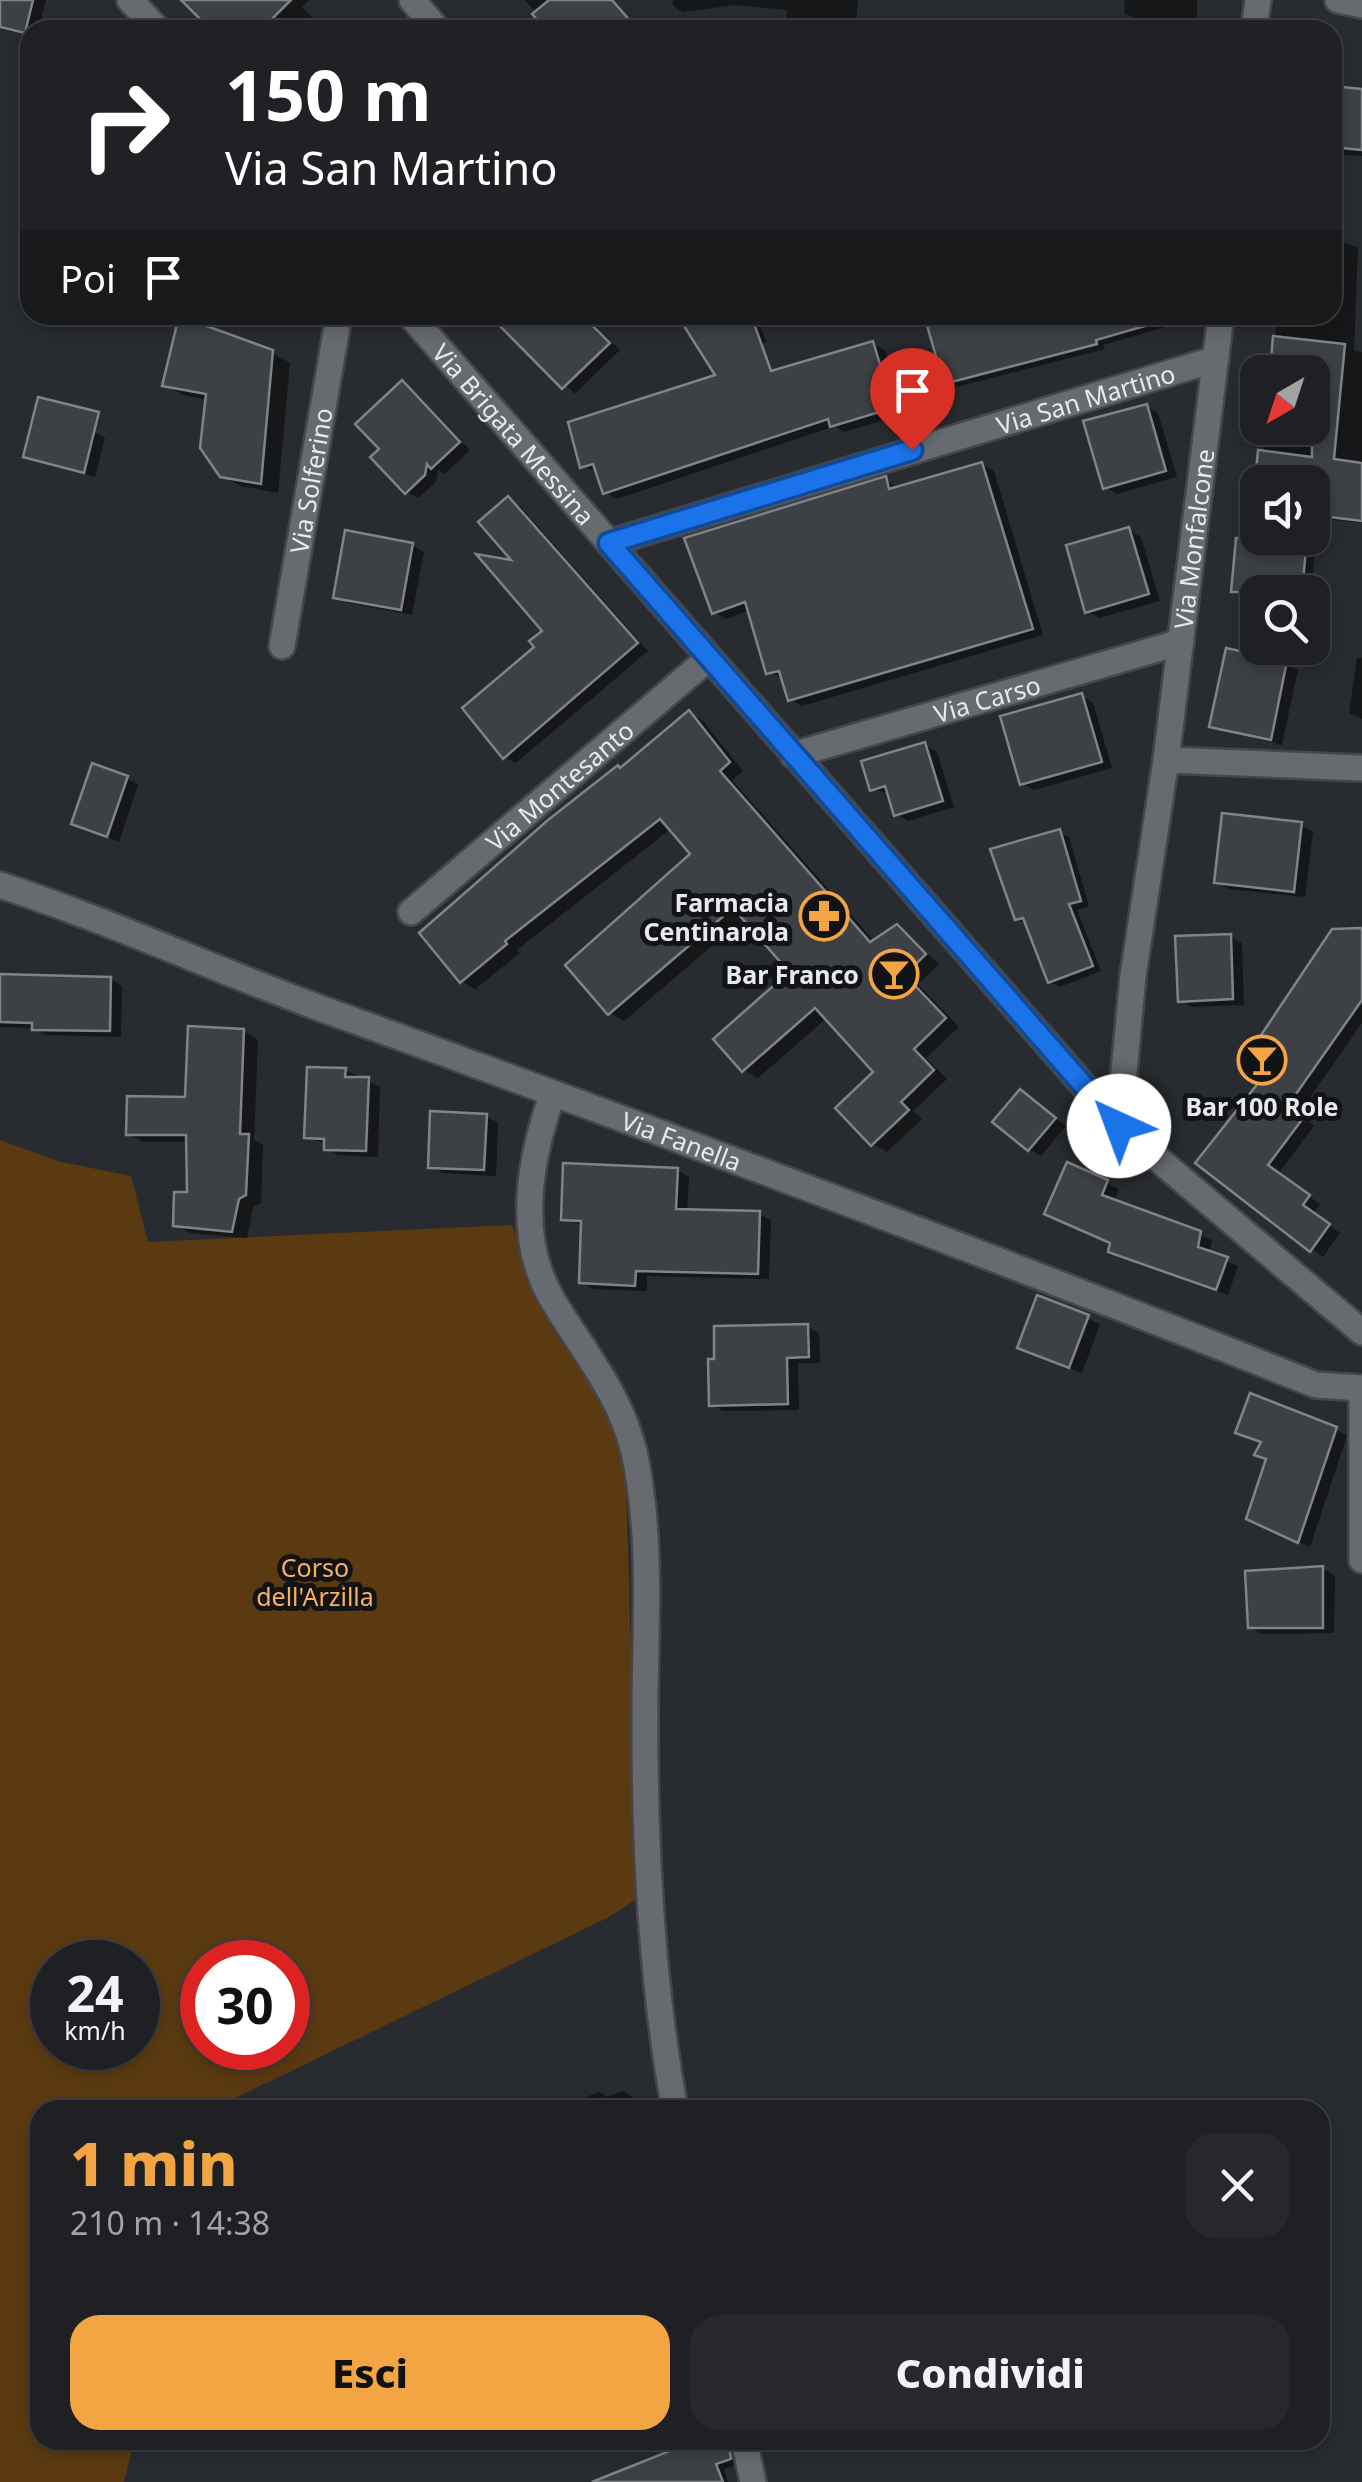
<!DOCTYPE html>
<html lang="it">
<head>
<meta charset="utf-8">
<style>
  body { margin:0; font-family:"Noto Sans",sans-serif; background:#26282b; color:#f1f3f6; height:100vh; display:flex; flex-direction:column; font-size:38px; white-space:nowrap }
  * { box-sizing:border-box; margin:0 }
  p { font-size:32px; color:#a1a3a6 }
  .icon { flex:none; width:55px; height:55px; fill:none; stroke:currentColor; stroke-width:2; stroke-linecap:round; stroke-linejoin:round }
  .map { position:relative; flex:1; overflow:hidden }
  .sheet { position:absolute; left:30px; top:2100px; width:1300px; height:350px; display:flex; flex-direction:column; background:#1e2023; border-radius:30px; box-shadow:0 5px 15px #0003,0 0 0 2px #3c3e41 }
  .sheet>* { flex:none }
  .hud { position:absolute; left:20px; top:20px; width:1322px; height:305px; border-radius:30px; box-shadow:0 5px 15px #0003,0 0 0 2px #3c3e41; background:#202124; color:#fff; overflow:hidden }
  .needle { width:65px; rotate:219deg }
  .buttons { position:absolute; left:1240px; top:355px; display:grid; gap:20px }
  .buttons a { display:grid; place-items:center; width:90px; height:90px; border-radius:20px; background:#1e2023; box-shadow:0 5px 15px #0003,0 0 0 2px #3c3e41; font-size:50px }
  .speed { position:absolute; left:30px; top:1940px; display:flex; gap:20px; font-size:50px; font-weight:700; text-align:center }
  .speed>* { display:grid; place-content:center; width:130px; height:130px; border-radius:50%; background:#1e2023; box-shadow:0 5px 15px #0003,0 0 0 2px #3c3e41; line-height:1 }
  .speed small { font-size:25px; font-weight:400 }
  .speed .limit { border:15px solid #d22; background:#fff; color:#111 }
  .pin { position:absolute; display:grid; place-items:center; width:85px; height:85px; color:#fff; margin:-102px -42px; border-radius:50% 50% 50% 0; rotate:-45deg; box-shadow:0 0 10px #0007 }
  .pin .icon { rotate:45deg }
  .me { position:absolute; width:110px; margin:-55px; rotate:317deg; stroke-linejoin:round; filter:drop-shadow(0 0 8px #0008) }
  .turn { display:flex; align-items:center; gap:35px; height:210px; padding:0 40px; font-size:45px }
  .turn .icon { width:130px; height:130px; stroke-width:2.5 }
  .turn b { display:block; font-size:70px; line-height:85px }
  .then { display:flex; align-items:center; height:95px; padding:0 40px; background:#0003; gap:20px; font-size:38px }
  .round { display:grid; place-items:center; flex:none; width:105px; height:105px; border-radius:30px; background:#26282b }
  .summary { display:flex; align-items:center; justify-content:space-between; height:170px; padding:0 40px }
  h1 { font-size:60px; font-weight:800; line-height:75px; color:#f3a443 }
  .action { display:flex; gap:20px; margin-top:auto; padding:20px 40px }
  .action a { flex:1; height:115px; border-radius:30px; background:#f3a443; color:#111; font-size:40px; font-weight:800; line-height:115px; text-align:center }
  .action a+a { background:#26282b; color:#f1f3f6 }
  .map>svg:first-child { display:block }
  .green { fill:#5b3a11; fill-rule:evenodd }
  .shadow { fill:#0007 }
  .building { fill:#3d4044; stroke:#808388; stroke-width:2.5 }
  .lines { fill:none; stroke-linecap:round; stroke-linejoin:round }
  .street-casing { stroke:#45464a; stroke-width:30 }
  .street { stroke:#676a6f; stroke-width:25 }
  .route-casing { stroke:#114b97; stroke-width:25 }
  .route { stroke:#1a73e8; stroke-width:18 }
  .labels { text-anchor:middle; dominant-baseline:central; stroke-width:10; stroke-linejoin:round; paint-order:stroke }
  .street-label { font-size:25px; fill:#e8e9ec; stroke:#121315 }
  .poi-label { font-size:25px; font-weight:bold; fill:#e8e9ec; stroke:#121315; text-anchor:end }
  .park-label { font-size:25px; fill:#f8b160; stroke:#121315 }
</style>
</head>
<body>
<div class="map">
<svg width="1362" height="2482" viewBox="0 0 1362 2482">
  <rect width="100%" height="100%" fill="#282b2f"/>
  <!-- green -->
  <path class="green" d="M0,1140L57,1161L131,1176L148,1242L512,1225L551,1317L595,1376L615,1426L626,1479L638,1898L609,1917L229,2101L226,2110H40V2440H135L124,2482H0ZM52,1962H138V2048H52ZM202,1962H288V2048H202Z"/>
  <!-- shadow -->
  <g class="shadow">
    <polygon points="0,0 46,0 38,30 30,30 30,36 0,29"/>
    <polygon points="192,0 309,0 302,7 323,30 215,30"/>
    <polygon points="525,0 613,0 634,25 629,30 550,30"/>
    <polygon points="673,0 858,0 856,26 796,22 786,17 787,10 735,5 683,12 673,6"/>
    <polygon points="1125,0 1197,0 1197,20 1134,18 1124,13"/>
    <polygon points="1332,88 1362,91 1362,156 1332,154"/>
    <polygon points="1332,240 1358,247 1354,351 1362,352 1362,523 1318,518 1311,592 1243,596 1234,590 1239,533 1251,534 1258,494 1258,538 1312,538 1312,482 1259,482 1267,428 1312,428 1312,372 1272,372 1277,315 1332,315"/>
    <polygon points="491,315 585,315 620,350 575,394"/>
    <polygon points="680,315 766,315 758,320 766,341 725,378"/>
    <polygon points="940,315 1188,315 1190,320 1103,345 1105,349 956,387 947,382"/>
    <polygon points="873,343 885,350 904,414 844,432 835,426 617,499 605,492 598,472 582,466 571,424 725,387"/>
    <polygon points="272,353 290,363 278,493 241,486 222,476 208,400 183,395 165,385"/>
    <polygon points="403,383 470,450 445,474 438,470 436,482 418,498 407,492 382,450"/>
    <polygon points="1146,406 1158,413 1177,477 1117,494 1105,487"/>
    <polygon points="87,411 99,418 95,432 105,438 95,477 26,456"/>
    <polygon points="982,464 994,471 1043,635 802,706 790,699 784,678 769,672 750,610 726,619 714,612 885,479 898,489"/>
    <polygon points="508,500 520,506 648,651 516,763 504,757 545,631 518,564"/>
    <polygon points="1129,530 1141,537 1160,601 1099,618 1087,611"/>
    <polygon points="412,545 424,552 412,615 348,603 336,596"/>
    <polygon points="1357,658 1362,658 1362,719 1349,713"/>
    <polygon points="1286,664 1298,670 1282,745 1212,726"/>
    <polygon points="1082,696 1093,703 1112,768 1034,790 1022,783"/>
    <polygon points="689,713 703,721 743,771 732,780 875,942 897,927 939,964 918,984 959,1027 926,1058 947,1079 913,1111 922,1119 887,1152 873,1144 876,1072 827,1018 758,1078 744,1070 717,1039 793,972 745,918 624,1021 610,1013 694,854 672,828 517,950 520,953 475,989 461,981 622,770"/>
    <polygon points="925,745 937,752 954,807 908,821 896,814 890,794 872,789"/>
    <polygon points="127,778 138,785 119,842 74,823"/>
    <polygon points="1301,825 1313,832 1305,897 1229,889 1217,882"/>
    <polygon points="1059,832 1069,837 1089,906 1077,910 1101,971 1060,987 1050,982 1029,925 1018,919"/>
    <polygon points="1362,931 1362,1023 1299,1113 1314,1126 1278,1174 1320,1204 1313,1214 1340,1233 1323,1257 1199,1163 1263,1082"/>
    <polygon points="1230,936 1242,943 1244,1005 1192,1007 1180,1000"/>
    <polygon points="0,977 110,979 122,986 121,1037 46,1035 33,1028 0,1027"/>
    <polygon points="243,1031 258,1040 254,1140 263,1145 261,1203 253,1207 247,1238 190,1233 175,1225 190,1194 189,1142 144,1142 129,1134 187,1099"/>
    <polygon points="345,1070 380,1087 378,1157 338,1155 327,1149 327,1144 307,1137"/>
    <polygon points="1021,1092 1066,1126 1041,1156 1029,1149"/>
    <polygon points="486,1116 498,1123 496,1176 442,1173 431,1166"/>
    <polygon points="1069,1165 1119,1189 1113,1202 1212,1240 1209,1254 1238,1266 1228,1295 1111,1250 1112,1244"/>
    <polygon points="677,1170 689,1177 687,1212 759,1214 771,1220 769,1279 647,1276 647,1291 593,1289 581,1282 584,1226 563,1218"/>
    <polygon points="1038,1298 1100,1324 1082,1373 1020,1347"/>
    <polygon points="807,1327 819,1333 820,1363 798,1363 799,1410 723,1411 711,1404"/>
    <polygon points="1335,1429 1347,1436 1310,1547 1260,1525 1269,1460 1263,1444 1238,1432"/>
    <polygon points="1323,1569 1335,1576 1334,1633 1262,1634 1250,1627"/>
    <polygon points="622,2091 631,2096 636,2110 561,2107 599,2092 607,2097"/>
    <polygon points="703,2440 732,2440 739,2464 724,2469 728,2482 623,2482 619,2471"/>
    <polygon points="932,2440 988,2440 988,2442 940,2445"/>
  </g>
  <!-- building -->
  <g class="building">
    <polygon points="0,0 33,0 25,33 0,27"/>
    <polygon points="181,0 291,0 261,30 211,30"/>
    <polygon points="549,0 612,0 638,30 546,30 532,14"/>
    <polygon points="1332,86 1362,89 1362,150 1332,147"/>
    <polygon points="489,315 582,315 610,343 562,389"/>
    <polygon points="677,315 751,315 771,371 873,341 893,408 830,427 828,419 603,494 593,464 580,468 568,422 715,375"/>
    <polygon points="924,315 1154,315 1155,323 1096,340 1097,344 944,384"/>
    <polygon points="179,316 273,350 261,484 220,477 200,448 206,394 162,386"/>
    <polygon points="1273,336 1345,344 1334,459 1362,463 1362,521 1312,515 1312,482 1255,482 1258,450 1312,457 1312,372 1270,372"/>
    <polygon points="402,380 460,442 431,469 427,464 425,475 405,494 370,457 379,449 355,424"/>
    <polygon points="38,397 99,412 84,473 23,457"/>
    <polygon points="1147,404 1166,471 1103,489 1083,421"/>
    <polygon points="982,462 1033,629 788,701 779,671 766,674 745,602 712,614 684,538 886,476 889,489"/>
    <polygon points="508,496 638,643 503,759 462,708 534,647 529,641 542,631 476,554 511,560 478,522"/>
    <polygon points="1129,527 1149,594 1085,613 1066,545"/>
    <polygon points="345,530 413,543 401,610 333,598"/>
    <polygon points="1236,538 1307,538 1302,592 1231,592"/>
    <polygon points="1226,648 1287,661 1271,740 1209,727"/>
    <polygon points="1082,693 1102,762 1020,785 1000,716"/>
    <polygon points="689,710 730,762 720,771 870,942 897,924 926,954 905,975 946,1018 914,1049 934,1070 901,1102 909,1110 871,1146 835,1108 873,1072 815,1008 742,1072 713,1039 789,972 733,908 608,1015 565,965 690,854 660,819 505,941 507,944 460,983 419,933 548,820 618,765 620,768"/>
    <polygon points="925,742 943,801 894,816 885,786 870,791 861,761"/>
    <polygon points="92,763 128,776 107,837 71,824"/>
    <polygon points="1222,813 1302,822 1294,892 1214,883"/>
    <polygon points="1060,829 1081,901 1069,904 1093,966 1048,983 1023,918 1015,920 990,849"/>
    <polygon points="1362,928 1362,1000 1289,1104 1304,1117 1268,1165 1310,1195 1303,1205 1330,1224 1310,1252 1195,1163 1259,1082 1239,1068 1332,929"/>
    <polygon points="1231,934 1233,999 1178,1002 1175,936"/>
    <polygon points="0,974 111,977 110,1031 32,1030 32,1023 0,1022"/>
    <polygon points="188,1026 244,1029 240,1134 249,1134 246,1195 239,1199 232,1232 173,1226 174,1192 187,1192 186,1135 126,1135 127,1096 185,1097"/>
    <polygon points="307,1067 346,1068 345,1077 369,1077 366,1151 324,1150 324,1139 304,1138"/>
    <polygon points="1020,1089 1056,1118 1028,1151 992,1122"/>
    <polygon points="430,1111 487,1114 484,1170 428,1168"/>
    <polygon points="1067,1162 1108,1180 1102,1195 1201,1231 1198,1247 1228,1257 1216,1290 1108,1252 1110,1243 1044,1214"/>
    <polygon points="563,1163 678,1168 676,1209 760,1211 758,1274 636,1271 635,1286 579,1283 581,1221 561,1220"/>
    <polygon points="1037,1295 1089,1315 1069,1368 1017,1348"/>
    <polygon points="808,1324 809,1357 787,1358 788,1404 709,1406 708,1359 714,1359 714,1326"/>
    <polygon points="1250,1393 1337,1427 1298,1543 1246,1519 1266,1459 1254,1455 1261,1442 1235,1433"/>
    <polygon points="1323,1566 1323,1628 1248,1628 1245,1571"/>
    <polygon points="697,2440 728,2440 731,2459 716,2464 723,2482 592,2482"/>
  </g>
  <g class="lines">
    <!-- street casing -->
    <g class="street-casing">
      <g id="street">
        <polyline points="130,0 158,30"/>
        <polyline points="412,0 438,30"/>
        <polyline points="1338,0 1362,5"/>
        <polyline points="1254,30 1258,0"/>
        <path id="s1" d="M410,315L1119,1126L1362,1332"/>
        <path id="s2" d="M609,543L1216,359"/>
        <path id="s3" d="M282,646L339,315"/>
        <path id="s4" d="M793,755L1181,642"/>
        <polyline points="1166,760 1362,768"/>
        <path id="s5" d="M0,885C110,921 216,970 325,1010C657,1130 988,1254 1316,1385L1362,1388"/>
        <path id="s6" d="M411,912L709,658"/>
        <path d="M553,1093C530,1157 515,1236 552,1299C582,1350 620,1393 634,1452C654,1542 644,1640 645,1732C645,1857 652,1986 675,2110"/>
        <path id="s7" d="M1119,1126L1133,976L1166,760L1221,315"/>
        <polyline points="1362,1388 1362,1560"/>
        <polyline points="744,2440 753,2482"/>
      </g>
    </g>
    <!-- street -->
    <use href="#street" class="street"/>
  </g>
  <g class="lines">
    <!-- route casing -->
    <g class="route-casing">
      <polyline id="route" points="912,450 609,543 1119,1126"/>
    </g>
    <!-- route -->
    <use href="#route" class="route"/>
  </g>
  <!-- icons -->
  <defs>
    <g id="pharmacy-ring" transform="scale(2.5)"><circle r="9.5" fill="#121315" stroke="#f3a443" stroke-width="1.5"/><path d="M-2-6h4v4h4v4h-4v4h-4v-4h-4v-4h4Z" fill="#f3a443"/></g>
    <g id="bar-ring" transform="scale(2.5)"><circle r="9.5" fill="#121315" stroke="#f3a443" stroke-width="1.5"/><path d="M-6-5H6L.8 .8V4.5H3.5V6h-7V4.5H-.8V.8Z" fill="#f3a443"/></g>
  </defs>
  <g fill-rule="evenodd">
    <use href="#pharmacy-ring" x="824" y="916"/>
    <use href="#bar-ring" x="894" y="974"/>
    <use href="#bar-ring" x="1262" y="1060"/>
  </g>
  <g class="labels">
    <!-- street labels -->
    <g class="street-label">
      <text stroke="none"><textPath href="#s2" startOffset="498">Via San Martino</textPath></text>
      <text stroke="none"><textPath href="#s1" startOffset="158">Via Brigata Messina</textPath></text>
      <text stroke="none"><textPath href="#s3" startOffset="168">Via Solferino</textPath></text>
      <text stroke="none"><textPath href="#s7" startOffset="592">Via Monfalcone</textPath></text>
      <text stroke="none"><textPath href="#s4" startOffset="202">Via Carso</textPath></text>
      <text stroke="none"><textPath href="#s6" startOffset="195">Via Montesanto</textPath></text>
      <text stroke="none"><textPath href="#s5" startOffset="728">Via Fanella</textPath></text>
    </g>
    <!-- poi labels -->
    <g class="poi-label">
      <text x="789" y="902">Farmacia<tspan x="789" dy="29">Centinarola</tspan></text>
      <text x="859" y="974">Bar Franco</text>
      <text x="1262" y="1106" text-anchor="middle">Bar 100 Role</text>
    </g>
    <!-- park labels -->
    <g class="park-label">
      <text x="315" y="1567">Corso<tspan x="315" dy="29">dell'Arzilla</tspan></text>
    </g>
  </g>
</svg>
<div class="buttons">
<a><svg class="needle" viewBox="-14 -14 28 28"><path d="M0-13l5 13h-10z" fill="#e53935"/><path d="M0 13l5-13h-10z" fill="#a1a3a6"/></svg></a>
<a><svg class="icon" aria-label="sound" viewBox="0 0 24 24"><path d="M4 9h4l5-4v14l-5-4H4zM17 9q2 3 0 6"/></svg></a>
<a><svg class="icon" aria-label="search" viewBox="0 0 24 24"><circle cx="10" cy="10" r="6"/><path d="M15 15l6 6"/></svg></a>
</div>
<div class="speed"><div>24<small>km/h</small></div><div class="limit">30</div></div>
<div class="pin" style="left:912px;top:450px;background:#d93025"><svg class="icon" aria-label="arrive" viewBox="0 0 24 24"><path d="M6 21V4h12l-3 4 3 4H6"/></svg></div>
<svg class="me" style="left:1119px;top:1126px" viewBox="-20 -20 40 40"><circle r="19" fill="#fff"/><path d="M0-13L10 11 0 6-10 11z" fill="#1a73e8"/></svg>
<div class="hud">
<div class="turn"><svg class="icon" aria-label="right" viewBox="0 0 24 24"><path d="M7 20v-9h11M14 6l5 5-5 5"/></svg><div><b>150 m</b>Via San Martino</div></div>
<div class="then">Poi<svg class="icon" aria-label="arrive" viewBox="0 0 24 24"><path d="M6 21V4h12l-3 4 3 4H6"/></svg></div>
</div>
<section class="sheet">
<div class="summary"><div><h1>1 min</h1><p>210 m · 14:38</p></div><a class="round"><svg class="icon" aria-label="close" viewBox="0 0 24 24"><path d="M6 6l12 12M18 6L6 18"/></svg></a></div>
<div class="action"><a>Esci</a><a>Condividi</a></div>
</section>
</div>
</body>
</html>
